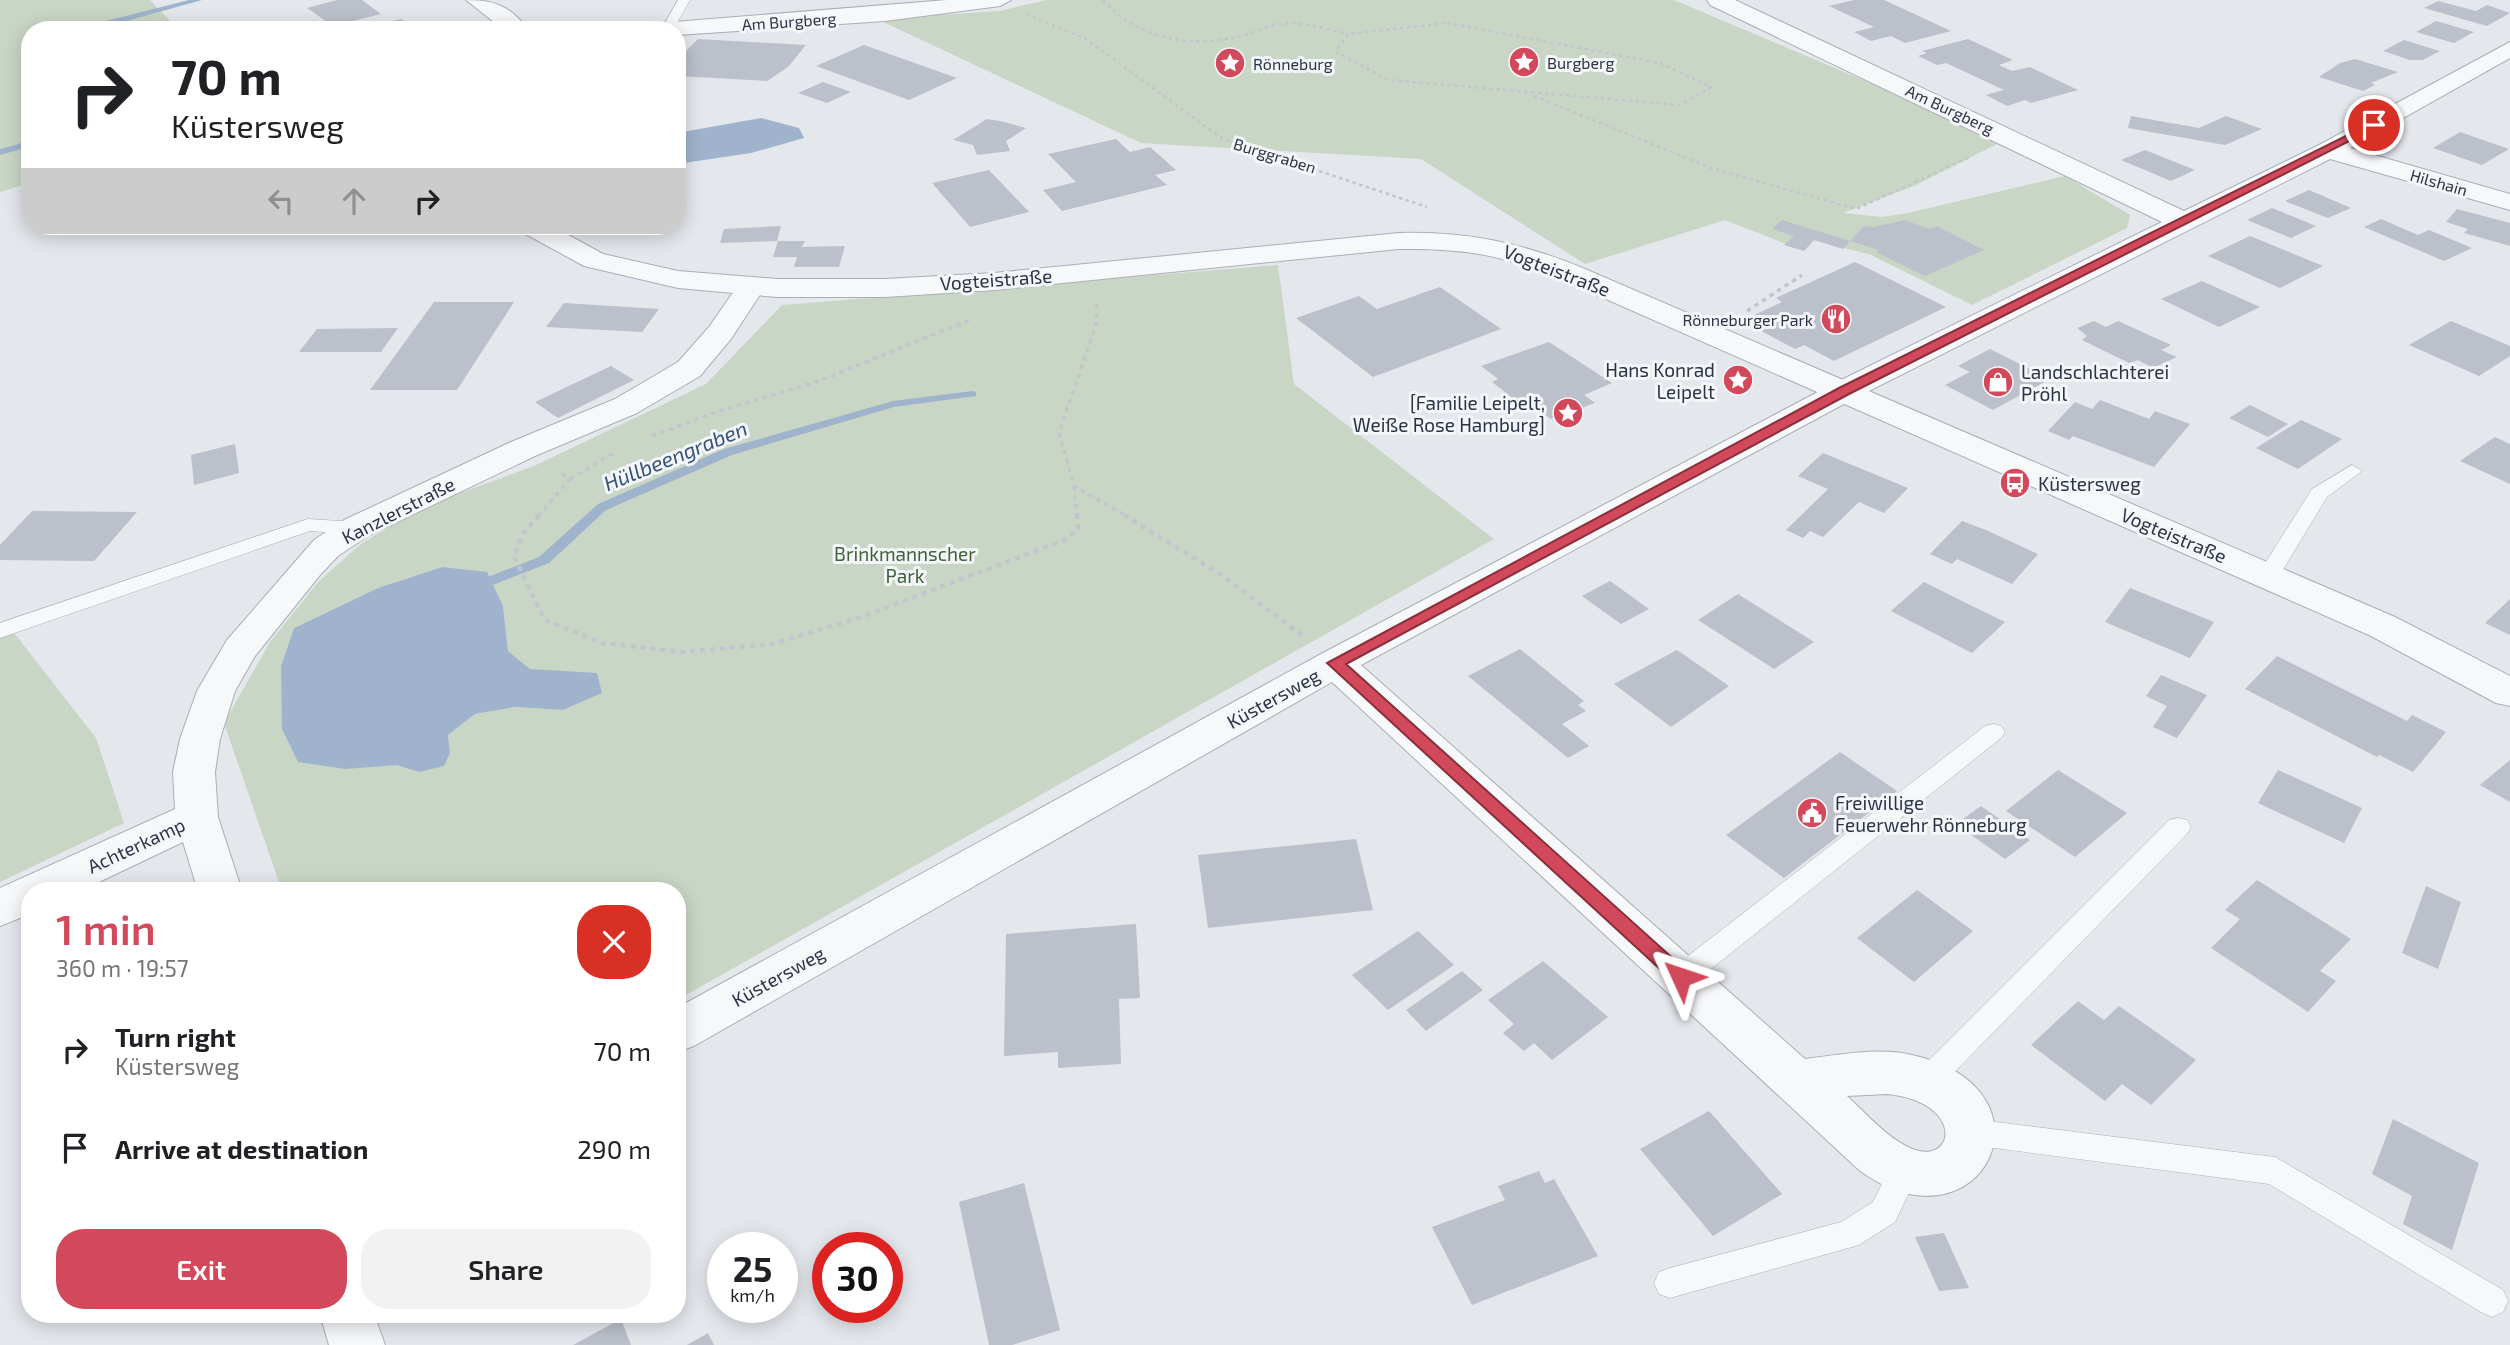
<!DOCTYPE html>
<html lang="en">
<head>
<meta charset="utf-8">
<style>
  body { margin:0; font-family:"Exo 2",sans-serif; background:#f2f2f2; color:#202124; height:100vh; display:flex; flex-direction:column; font-size:26px; white-space:nowrap }
  * { box-sizing:border-box; margin:0 }
  p { font-size:23px; color:#757577 }
  .icon { flex:none; width:38px; height:38px; fill:none; stroke:currentColor; stroke-width:2; stroke-linecap:round; stroke-linejoin:round }
  .map { position:relative; flex:1; overflow:hidden }
  .side { position:absolute; left:21px; top:882px; width:665px; height:441px; display:flex; flex-direction:column; background:#fff; border-radius:28px; box-shadow:0 4px 18px #0003 }
  .side>* { flex:none }
  .banner { position:absolute; left:21px; top:21px; width:665px; height:214px; border-radius:28px; box-shadow:0 4px 18px #0003; background:#fff; color:#202124; overflow:hidden }
  .speed { position:absolute; left:707px; top:1232px; display:flex; gap:14px; font-size:35px; font-weight:700; text-align:center }
  .speed>* { display:grid; place-content:center; width:91px; height:91px; border-radius:50%; background:#fff; box-shadow:0 4px 18px #0003; line-height:1 }
  .speed small { font-size:18px; font-weight:400 }
  .speed .limit { border:10px solid #d22; background:#fff; color:#111 }
  .pin { position:absolute; display:grid; place-items:center; width:60px; height:60px; color:#fff; margin:-30px; border:4px solid #fff; border-radius:50%; box-shadow:0 2px 7px #0007 }
  .me { position:absolute; width:77px; margin:-38px; rotate:312deg; stroke-linejoin:round; filter:drop-shadow(0 0 5px #0008) }
  .turn { display:flex; align-items:center; gap:24px; height:147px; padding:0 35px; font-size:32px }
  .turn .icon { width:91px; height:91px; stroke-width:2.5 }
  .turn b { display:block; font-size:49px; line-height:60px }
  .lanes { display:flex; align-items:center; height:66px; padding:0 35px; background:#0003; justify-content:center; gap:35px; direction:ltr }
  .lanes .off { opacity:.35 }
  .round { display:grid; place-items:center; flex:none; width:74px; height:74px; border-radius:28px; background:#f2f2f2 }
  .summary { display:flex; align-items:center; justify-content:space-between; height:119px; padding:0 35px }
  h1 { font-size:42px; font-weight:600; line-height:52px; color:#d1495b }
  .button { display:flex; gap:14px; margin-top:auto; padding:14px 35px }
  .button a { flex:1; height:80px; border-radius:28px; background:#d1495b; color:#fff; font-size:28px; font-weight:600; line-height:80px; text-align:center }
  .button a+a { background:#f2f2f2; color:#202124 }
  ul { padding:0; list-style:none }
  li { display:flex; align-items:center; gap:21px; height:98px; padding:0 35px }
  li div { flex:1 }
  li b { display:block; font-size:26px }
  li em { font-style:normal }
  .map>svg:first-child { display:block }
  .green { fill:#c9d6c5; fill-rule:evenodd }
  .water { fill:#9fb4cc }
  .lines { fill:none; stroke-linecap:round; stroke-linejoin:round }
  .stream { fill:#9fb4cc; fill-rule:evenodd }
  .building { fill:#bbc0ca }
  .service-casing { stroke:#a9aeb7; stroke-width:1 }
  .minor-casing { stroke:#a9aeb7; stroke-width:2 }
  .tertiary-casing { stroke:#a9aeb7; stroke-width:2 }
  .path-far2 { stroke:#c2c5cb; stroke-width:2.5; stroke-dasharray:3.5 3.5; stroke-linecap:butt }
  .path-far1 { stroke:#c2c5cb; stroke-width:3.5; stroke-dasharray:4.5 4.5; stroke-linecap:butt }
  .path { stroke:#c2c5cb; stroke-width:4.5; stroke-dasharray:5 5; stroke-linecap:butt }
  .service { fill:#f7f8fa; fill-rule:evenodd }
  .minor { fill:#f7f8fa; fill-rule:evenodd }
  .tertiary { fill:#f7f8fa; fill-rule:evenodd }
  .route { fill:#d1495b; stroke:#882f3b; stroke-width:2 }
  .labels { text-anchor:middle; dominant-baseline:central; stroke-width:6; stroke-linejoin:round; paint-order:stroke }
  .far-street-label { font-size:16px; fill:#2b3445; stroke:#f4f6f9 }
  .far-poi-label { font-size:16px; fill:#2b3445; stroke:#f4f6f9; text-anchor:start }
  .street-label { font-size:19px; fill:#2b3445; stroke:#f4f6f9 }
  .poi-label { font-size:19px; fill:#2b3445; stroke:#f4f6f9; text-anchor:start }
  .park-label { font-size:19px; fill:#3f6138; stroke:#f4f6f9 }
  .water-label { font-size:21px; font-style:italic; fill:#34527a; stroke:#f4f6f9 }
</style>
</head>
<body>
<div class="map">
<svg width="2510" height="1345" viewBox="0 0 2510 1345">
  <rect width="100%" height="100%" fill="#e4e7ec"/>
  <!-- green -->
  <g class="green">
    <polygon points="0,0 150,0 179,30 30,30 30,183 0,192"/>
    <polygon points="1047,0 1674,0 1875,85 1997,144 1914,186 1843,213 1882,217 1908,213 2065,176 2130,215 2127,228 1972,305 1871,255 1814,240 1804,251 1725,220 1585,264 1421,159 1141,143 877,19 999,11"/>
    <path d="M1278,265L1294,384L1494,539L677,1000V891H282L224,723L270,642L319,581L361,544L422,507L534,466L706,384L782,305ZM442,567L503,606L508,651L530,669L563,710L515,707L475,714L448,735L450,753L419,772L397,764L284,694L281,666L294,628L378,588Z"/>
    <polygon points="11,629 96,738 124,823 0,882 0,631"/>
  </g>
  <!-- water -->
  <g class="water">
    <polygon points="761,118 799,128 804,138 751,153 677,164 677,133"/>
    <polygon points="442,567 487,572 503,606 508,651 530,669 597,673 602,693 563,710 515,707 475,714 448,735 450,753 444,766 419,772 397,765 345,769 298,762 282,729 281,666 294,628 378,588"/>
  </g>
  <g class="lines">
    <!-- stream -->
    <g class="stream">
      <polygon points="189,0 202,0 112,25 108,30 100,30 106,21"/>
      <polygon points="30,131 30,141 25,148 0,155 0,149 19,144"/>
      <polygon points="972,391 976,392 976,396 894,407 732,455 606,510 549,563 480,590 470,590 468,587 470,584 539,557 598,504 724,449 893,401"/>
    </g>
  </g>
  <!-- building -->
  <g class="building">
    <polygon points="337,0 362,0 381,14 333,26 307,8"/>
    <polygon points="1854,0 1884,0 1951,31 1905,43 1891,36 1871,41 1854,32 1874,27 1829,6"/>
    <polygon points="2438,1 2476,11 2487,5 2510,13 2487,26 2424,8"/>
    <polygon points="401,19 417,30 365,30 365,29"/>
    <polygon points="2436,21 2474,32 2454,43 2416,32"/>
    <polygon points="698,39 806,45 788,67 767,81 677,76 677,60"/>
    <polygon points="1968,39 2013,60 1999,65 2012,71 2030,67 2078,90 2031,103 2025,100 2007,106 1986,95 2004,90 1946,63 1937,65 1918,56 1927,53 1922,51"/>
    <polygon points="2404,40 2440,51 2423,60 2410,60 2383,51"/>
    <polygon points="864,45 957,78 909,100 816,66"/>
    <polygon points="2355,59 2398,72 2371,83 2375,85 2363,91 2319,77 2340,63"/>
    <polygon points="823,82 851,92 827,103 798,93"/>
    <polygon points="2131,116 2199,128 2226,116 2262,129 2225,145 2128,128"/>
    <polygon points="987,119 1000,121 1026,128 1006,141 1010,151 977,155 973,145 953,140"/>
    <polygon points="2460,132 2509,149 2482,165 2433,148"/>
    <polygon points="1116,139 1130,152 1150,147 1176,170 1155,175 1167,185 1062,211 1043,190 1076,182 1048,154"/>
    <polygon points="2145,150 2195,170 2171,181 2121,160"/>
    <polygon points="989,170 1029,212 970,227 932,183"/>
    <polygon points="2309,190 2351,208 2328,218 2285,201"/>
    <polygon points="2272,208 2316,226 2291,238 2247,220"/>
    <polygon points="2457,209 2510,223 2510,246 2464,233 2468,229 2446,222"/>
    <polygon points="2381,219 2418,235 2429,230 2472,248 2444,261 2364,227"/>
    <polygon points="1782,220 1850,241 1864,226 1874,227 1905,220 1929,229 1937,226 1984,250 1925,276 1876,252 1879,250 1850,241 1843,249 1814,240 1804,251 1784,245 1794,236 1772,229"/>
    <polygon points="781,226 777,241 720,243 724,229"/>
    <polygon points="2250,236 2323,266 2280,288 2208,256"/>
    <polygon points="778,241 805,241 802,247 845,246 839,267 794,267 797,257 773,257"/>
    <polygon points="1855,262 1946,307 1834,361 1804,345 1795,349 1752,326 1762,322 1752,316 1782,302 1776,298"/>
    <polygon points="2202,281 2260,307 2219,327 2161,299"/>
    <polygon points="1440,287 1501,329 1373,377 1296,318 1359,296 1377,309"/>
    <polygon points="434,302 514,302 457,390 370,390"/>
    <polygon points="564,303 659,309 642,332 546,327"/>
    <polygon points="2094,321 2106,327 2118,321 2171,345 2161,350 2177,357 2153,368 2138,360 2129,363 2082,340 2087,336 2077,328"/>
    <polygon points="2451,321 2510,346 2510,356 2479,376 2409,345"/>
    <polygon points="398,328 381,352 299,352 317,329"/>
    <polygon points="1549,342 1612,383 1584,395 1595,403 1551,419 1521,397 1514,399 1492,382 1498,379 1481,366"/>
    <polygon points="1990,349 2050,379 1993,410 1945,385 1970,372 1958,366"/>
    <polygon points="611,366 634,380 558,418 535,402"/>
    <polygon points="2100,400 2149,419 2155,411 2190,424 2154,467 2073,436 2069,440 2048,431 2075,402 2092,409"/>
    <polygon points="2250,405 2288,424 2268,437 2229,418"/>
    <polygon points="2301,420 2342,439 2298,469 2256,448"/>
    <polygon points="2495,437 2510,444 2510,484 2460,461"/>
    <polygon points="235,444 239,473 194,485 191,455"/>
    <polygon points="1823,453 1908,488 1884,513 1859,502 1823,537 1810,531 1803,538 1786,530 1828,489 1798,476"/>
    <polygon points="32,511 137,512 94,561 0,560 0,545"/>
    <polygon points="1962,521 1986,530 2038,554 2012,584 1957,559 1952,564 1930,554"/>
    <polygon points="1610,581 1649,609 1621,624 1582,596"/>
    <polygon points="1924,582 1964,602 2005,622 1972,653 1891,611"/>
    <polygon points="2130,588 2214,622 2190,658 2105,622"/>
    <polygon points="1738,594 1814,642 1774,669 1698,620"/>
    <polygon points="2510,599 2510,635 2485,623"/>
    <polygon points="1520,649 1584,701 1578,705 1586,711 1562,724 1589,746 1568,758 1468,676"/>
    <polygon points="1677,650 1729,686 1671,727 1614,684"/>
    <polygon points="2277,656 2407,721 2412,715 2446,732 2413,772 2379,755 2377,757 2245,689"/>
    <polygon points="2161,675 2207,695 2177,738 2153,727 2167,706 2146,696"/>
    <polygon points="1840,752 1897,791 1784,878 1726,835"/>
    <polygon points="2510,760 2510,802 2480,785"/>
    <polygon points="2058,770 2127,813 2075,857 2006,811"/>
    <polygon points="2278,770 2362,808 2344,843 2258,803"/>
    <polygon points="1981,806 2030,840 2005,859 1956,824"/>
    <polygon points="1356,839 1373,910 1208,928 1198,855"/>
    <polygon points="2257,880 2351,939 2320,971 2336,981 2308,1012 2211,948 2240,919 2225,910"/>
    <polygon points="2426,886 2461,902 2438,969 2402,953"/>
    <polygon points="1917,890 1973,931 1914,982 1857,938"/>
    <polygon points="1136,924 1140,998 1119,999 1121,1064 1058,1068 1058,1052 1004,1056 1006,934"/>
    <polygon points="1418,931 1454,965 1388,1010 1352,975"/>
    <polygon points="1543,961 1608,1017 1552,1060 1534,1043 1524,1051 1503,1033 1514,1024 1488,1000"/>
    <polygon points="1462,971 1483,990 1426,1031 1406,1010"/>
    <polygon points="2078,1001 2104,1020 2119,1006 2196,1060 2151,1105 2122,1084 2105,1101 2031,1045"/>
    <polygon points="1709,1111 1782,1194 1713,1236 1640,1149"/>
    <polygon points="2393,1119 2479,1163 2452,1250 2403,1224 2412,1196 2372,1174"/>
    <polygon points="1539,1171 1545,1183 1554,1179 1598,1256 1472,1305 1432,1227 1505,1200 1498,1186"/>
    <polygon points="1024,1183 1060,1330 1012,1345 989,1345 959,1202"/>
    <polygon points="1944,1233 1969,1288 1939,1291 1915,1237"/>
    <polygon points="621,1319 631,1345 573,1345"/>
    <polygon points="708,1333 714,1345 687,1345"/>
  </g>
  <g class="lines">
    <!-- service casing -->
    <g class="service-casing">
      <g id="service">
        <polygon points="678,0 690,0 673,30 661,30"/>
        <polygon points="2352,465 2362,471 2327,497 2276,581 2260,581 2257,576 2312,489"/>
        <polygon points="308,519 356,522 366,528 356,534 310,531 0,638 0,623"/>
        <polygon points="1993,724 2001,726 2005,732 2001,738 1691,985 1681,988 1671,985 1667,977 1671,969 1985,726"/>
        <polygon points="2178,818 2187,820 2191,827 2187,834 1938,1089 1928,1092 1918,1089 1914,1080 1918,1071 2169,820"/>
        <polygon points="1972,1119 2275,1157 2503,1290 2508,1301 2503,1312 2492,1317 2481,1312 2269,1184 1972,1145 1962,1141 1957,1132 1962,1123"/>
        <polygon points="1905,1156 1916,1160 1920,1170 1895,1222 1859,1245 1670,1298 1659,1294 1654,1283 1659,1272 1670,1268 1841,1222 1873,1202 1894,1160"/>
      </g>
    </g>
    <!-- minor casing -->
    <g class="minor-casing">
      <g id="minor">
        <polygon points="947,0 1011,0 1000,6 885,21 677,35 677,30 650,30 661,23"/>
        <path d="M1707,0H1735L2184,211L2319,145L2510,42V58L2350,148L2510,194V210L2330,159L1855,398L1361,665L1805,1059C1840,1055 1878,1047 1912,1055C2065,1089 1981,1260 1859,1170L1332,682L694,1046L677,1052V1008L1321,654L1833,384L2162,222L1710,5ZM1887,1094C1967,1102 1955,1168 1910,1148C1886,1137 1866,1113 1847,1096Z"/>
        <polygon points="751,278 761,281 765,287 731,339 700,376 637,413 535,456 368,536 338,556 320,575 255,656 235,691 220,739 215,772 218,817 242,891 198,891 183,842 80,891 30,891 30,914 0,926 0,888 175,809 173,772 180,739 197,691 227,640 314,540 344,520 511,442 615,399 678,362 709,327 741,281"/>
        <polygon points="320,1314 374,1314 385,1345 329,1345"/>
      </g>
    </g>
    <!-- tertiary casing -->
    <g class="tertiary-casing">
      <g id="tertiary">
        <path d="M466,0C494,0 511,6 528,30H504Z"/>
        <path d="M518,226H552L603,254L678,271L777,279H885L994,273L1399,233C1466,231 1523,243 1585,269L2395,617L2510,676V706L2496,703L2369,635L1565,281C1504,255 1465,248 1399,249L994,290L885,297H777L678,288L584,266L522,232Z"/>
      </g>
    </g>
    <!-- path-far2 -->
    <g class="path-far2">
      <path d="M1103,0C1138,40 1191,48 1242,36C1254,33 1266,26 1278,24C1301,21 1326,29 1348,34"/>
      <polyline points="1026,14 1086,39 1223,139 1427,207"/>
      <polygon points="1447,23 1660,63 1711,87 1680,105 1388,80 1336,52 1348,34"/>
      <polyline points="1534,96 1711,168 1856,209 1970,157"/>
    </g>
    <!-- path-far1 -->
    <g class="path-far1">
      <polyline points="1097,304 1096,325 1059,433 1074,486 1127,516"/>
      <polyline points="1747,311 1802,275"/>
      <polyline points="652,436 716,412 819,381 972,319"/>
      <polyline points="570,479 615,452"/>
      <polyline points="1074,486 1077,516"/>
      <polyline points="538,516 570,479 560,473"/>
    </g>
    <!-- path -->
    <g class="path">
      <polyline points="539,515 522,535 514,557 545,620 602,643 683,652 772,644 864,616 1067,539 1078,528 1077,515"/>
      <polyline points="1124,515 1220,574 1302,635"/>
    </g>
    <!-- service -->
    <use href="#service" class="service"/>
    <!-- minor -->
    <use href="#minor" class="minor"/>
    <!-- tertiary -->
    <use href="#tertiary" class="tertiary"/>
  </g>
  <!-- route -->
  <polygon class="route" points="2374,122 2379,125 2377,127 1849,394 1346,664 1687,971 1690,977 1687,982 1674,982 1327,663 1839,388"/>
  <!-- icons -->
  <defs>
    <g id="sight-disc" transform="scale(1.575)"><circle r="9.5" fill="#d1495b" stroke="#f4f6f9"/><path d="M0-6L1.8-2.2L6-1.7L2.9 1.2L3.7 5.4L0 3.3L-3.7 5.4L-2.9 1.2L-6-1.7L-1.8-2.2Z" fill="#fff"/></g>
    <g id="restaurant-disc" transform="scale(1.575)"><circle r="9.5" fill="#d1495b" stroke="#f4f6f9"/><path d="M-5-6h1v4h1v-4h1v4h1v-4h1v5L-1.5 .5V6h-2V.5L-5-1ZM5-6V6H3V1.5H1.5Q1.5-4 5-6Z" fill="#fff"/></g>
    <g id="shop-disc" transform="scale(1.575)"><circle r="9.5" fill="#d1495b" stroke="#f4f6f9"/><path d="M-5-2.5h2.3a2.7 3.5 0 0 1 5.4 0H5L5.5 6h-11ZM-1.5-2.5h3a1.5 2.3 0 0 0-3 0Z" fill="#fff"/></g>
    <g id="bus-disc" transform="scale(1.575)"><circle r="9.5" fill="#d1495b" stroke="#f4f6f9"/><path d="M-5-6H5V4H4V6H2V4H-2V6H-4V4H-5ZM-3.5-4V0h7V-4ZM-3.5 1.2v1.5H-2V1.2ZM2 1.2v1.5H3.5V1.2Z" fill="#fff"/></g>
    <g id="civic-disc" transform="scale(1.575)"><circle r="9.5" fill="#d1495b" stroke="#f4f6f9"/><path d="M-.6-6.5H3V-4.5H.6V-3L4-1V1h2V6H-6V1h2V-1L-.6-3ZM-1.2 2.5V6h2.4V2.5Z" fill="#fff"/></g>
  </defs>
  <g fill-rule="evenodd">
    <use href="#sight-disc" x="1524" y="62"/>
    <use href="#sight-disc" x="1230" y="63"/>
    <use href="#restaurant-disc" x="1836" y="319"/>
    <use href="#sight-disc" x="1738" y="380"/>
    <use href="#shop-disc" x="1998" y="382"/>
    <use href="#sight-disc" x="1568" y="413"/>
    <use href="#bus-disc" x="2015" y="483"/>
    <use href="#civic-disc" x="1812" y="813"/>
  </g>
  <g class="labels">
    <!-- far-street labels -->
    <g class="far-street-label">
      <text transform="translate(789 21) rotate(-4)">Am Burgberg</text>
      <text transform="translate(1950 109) rotate(25)">Am Burgberg</text>
      <text transform="translate(1275 155) rotate(17)">Burggraben</text>
      <text transform="translate(2439 182) rotate(16)">Hilshain</text>
    </g>
    <!-- far-poi labels -->
    <g class="far-poi-label">
      <text x="1547" y="62">Burgberg</text>
      <text x="1253" y="63">Rönneburg</text>
      <text x="1813" y="319" text-anchor="end">Rönneburger Park</text>
    </g>
    <!-- street labels -->
    <g class="street-label">
      <text transform="translate(1557 270) rotate(21)">Vogteistraße</text>
      <text transform="translate(996 279) rotate(-4)">Vogteistraße</text>
      <text transform="translate(398 510) rotate(-27)">Kanzlerstraße</text>
      <text transform="translate(2174 535) rotate(23)">Vogteistraße</text>
      <text transform="translate(1273 698) rotate(-29)">Küstersweg</text>
      <text transform="translate(136 845) rotate(-25)">Achterkamp</text>
      <text transform="translate(778 976) rotate(-29)">Küstersweg</text>
    </g>
    <!-- poi labels -->
    <g class="poi-label">
      <text x="1715" y="369" text-anchor="end">Hans Konrad<tspan x="1715" dy="22">Leipelt</tspan></text>
      <text x="2021" y="371">Landschlachterei<tspan x="2021" dy="22">Pröhl</tspan></text>
      <text x="1545" y="402" text-anchor="end">[Familie Leipelt,<tspan x="1545" dy="22">Weiße Rose Hamburg]</tspan></text>
      <text x="2038" y="483">Küstersweg</text>
      <text x="1835" y="802">Freiwillige<tspan x="1835" dy="22">Feuerwehr Rönneburg</tspan></text>
    </g>
    <!-- park labels -->
    <g class="park-label">
      <text x="905" y="553">Brinkmannscher<tspan x="905" dy="22">Park</tspan></text>
    </g>
    <!-- water labels -->
    <g class="water-label">
      <text transform="translate(675 455) rotate(-22)">Hüllbeengraben</text>
    </g>
  </g>
</svg>
<div class="speed"><div>25<small>km/h</small></div><div class="limit">30</div></div>
<div class="pin" style="left:2374px;top:125px;background:#d93025"><svg class="icon" aria-label="arrive" viewBox="0 0 24 24"><path d="M6 21V4h12l-3 4 3 4H6"/></svg></div>
<svg class="me" style="left:1681px;top:977px" viewBox="-20 -20 40 40"><path d="M0-17L14 15 0 8-14 15z" fill="#d1495b" stroke="#fff" stroke-width="4"/></svg>
<div class="banner">
<div class="turn"><svg class="icon" aria-label="right" viewBox="0 0 24 24"><path d="M7 20v-9h11M14 6l5 5-5 5"/></svg><div><b>70 m</b>Küstersweg</div></div>
<div class="lanes"><svg class="icon off" aria-label="left" viewBox="0 0 24 24"><path d="M17 20v-9H6M10 6l-5 5 5 5"/></svg><svg class="icon off" aria-label="ahead" viewBox="0 0 24 24"><path d="M12 20V5M6 11l6-6 6 6"/></svg><svg class="icon" aria-label="right" viewBox="0 0 24 24"><path d="M7 20v-9h11M14 6l5 5-5 5"/></svg></div>
</div>
<section class="side">
<div class="summary"><div><h1>1 min</h1><p>360 m · 19:57</p></div><a class="round" style="background:#d93025;color:#fff"><svg class="icon" aria-label="close" viewBox="0 0 24 24"><path d="M6 6l12 12M18 6L6 18"/></svg></a></div>
<ul>
<li><svg class="icon" aria-label="right" viewBox="0 0 24 24"><path d="M7 20v-9h11M14 6l5 5-5 5"/></svg><div><b>Turn right</b><p>Küstersweg</p></div><em>70 m</em></li>
<li><svg class="icon" aria-label="arrive" viewBox="0 0 24 24"><path d="M6 21V4h12l-3 4 3 4H6"/></svg><div><b>Arrive at destination</b></div><em>290 m</em></li>
</ul>
<div class="button"><a>Exit</a><a>Share</a></div>
</section>
</div>
</body>
</html>
